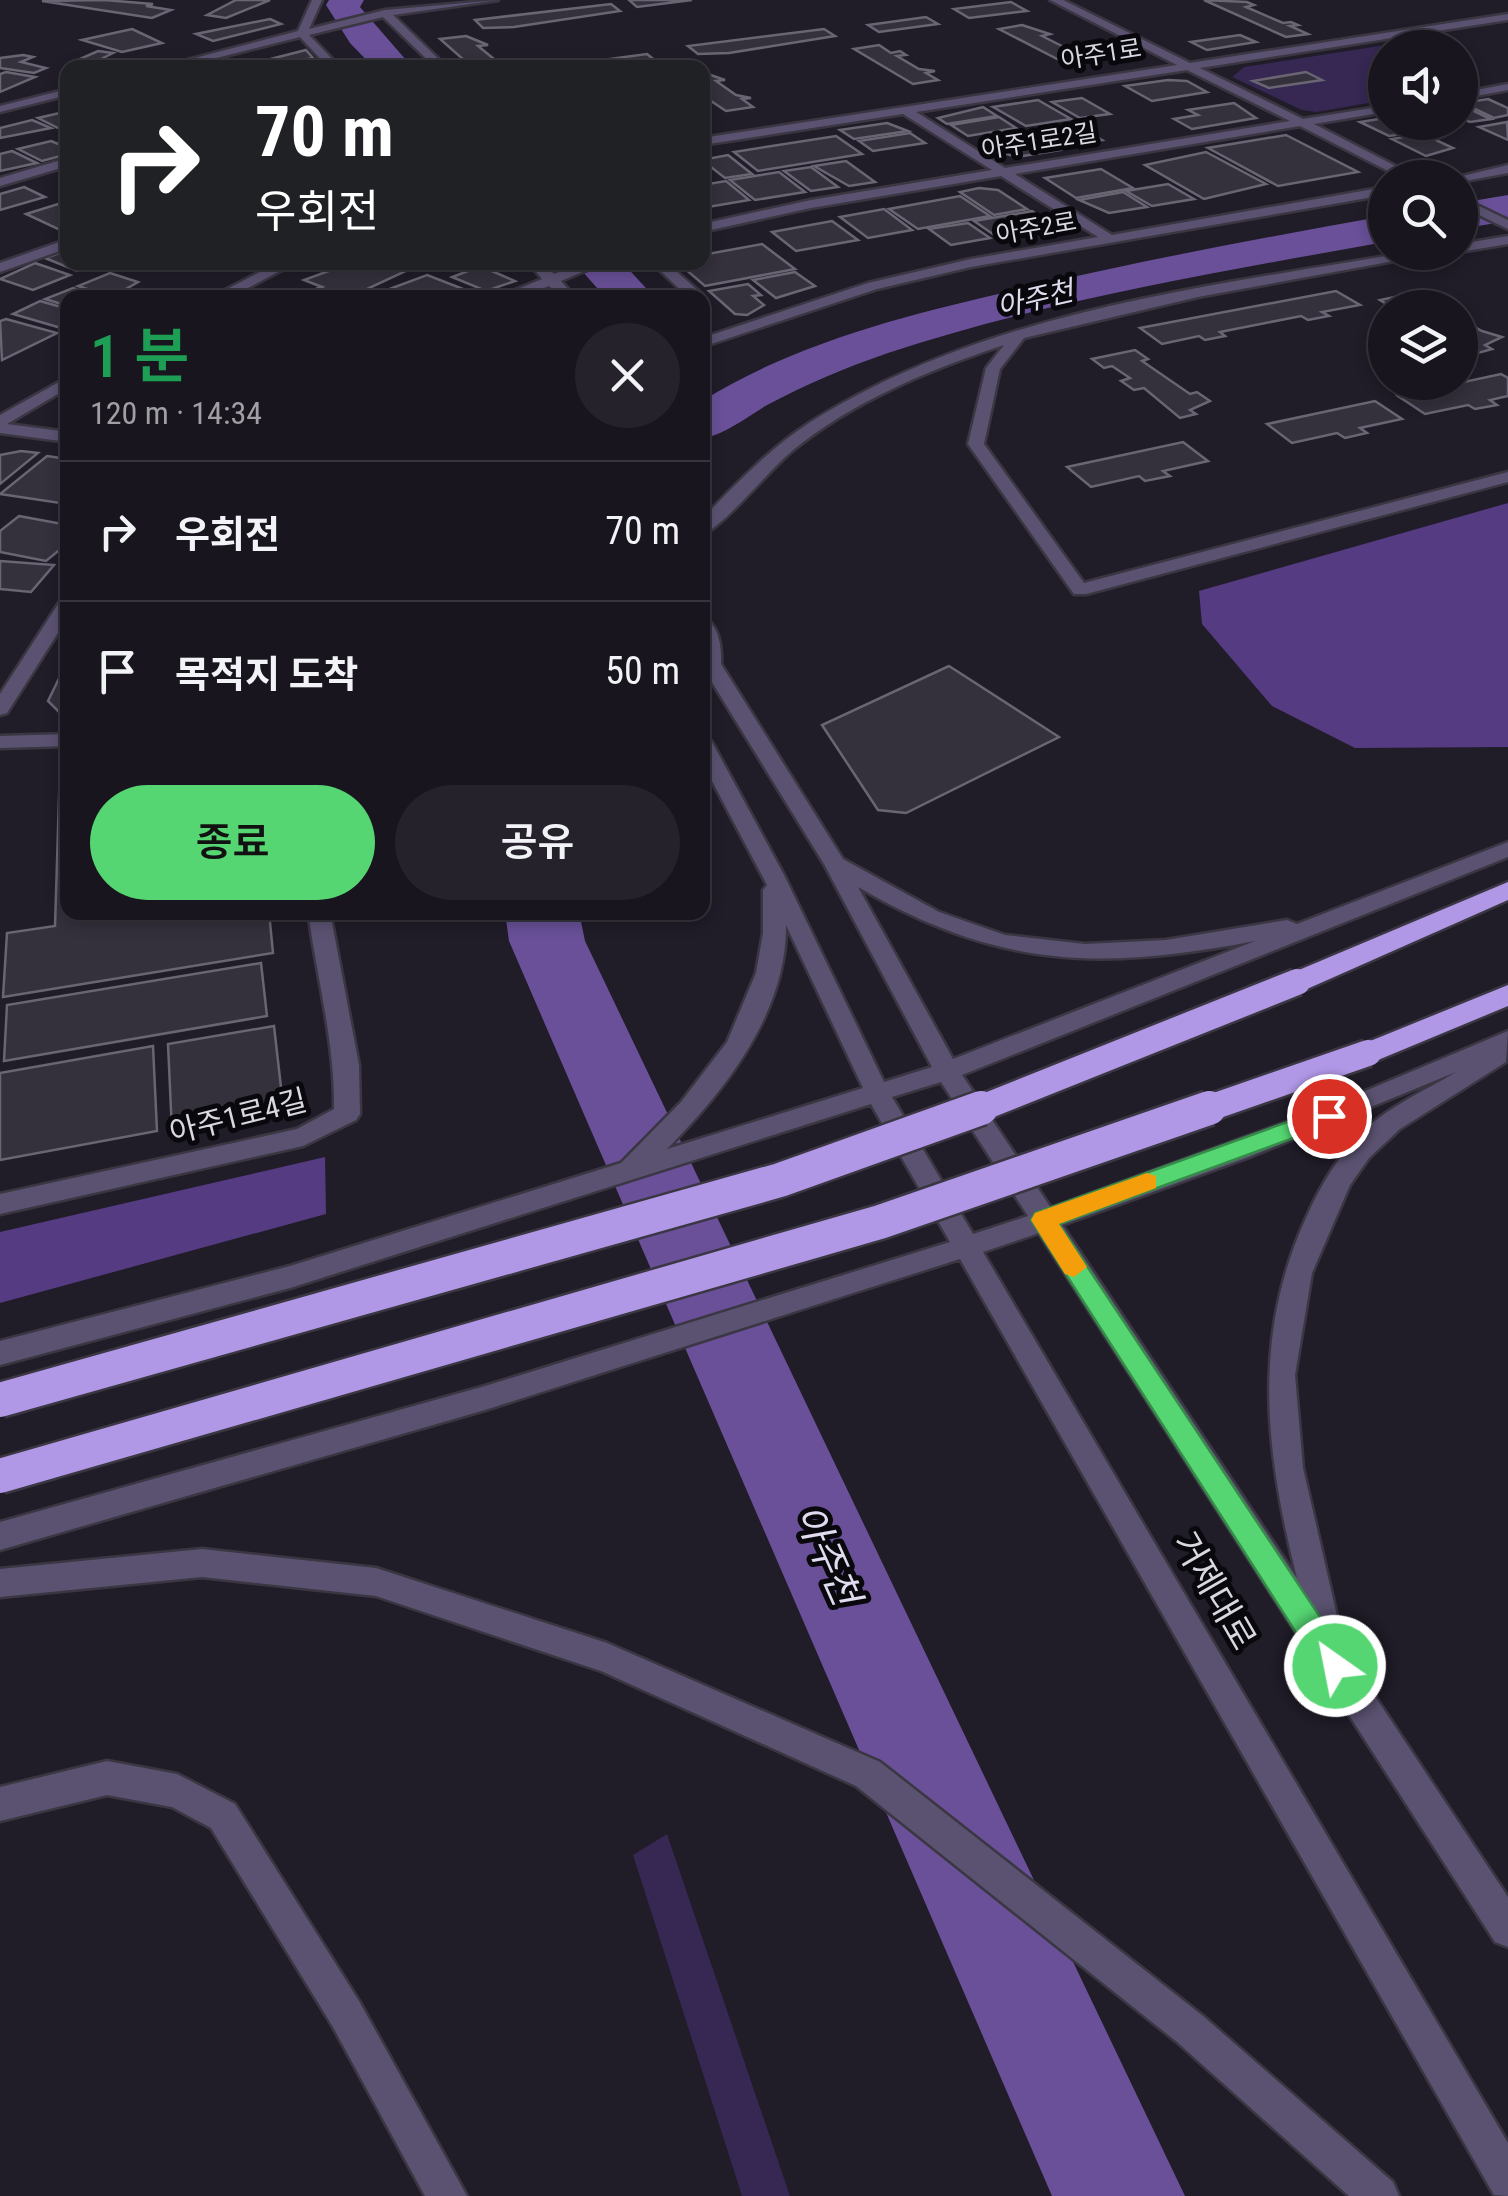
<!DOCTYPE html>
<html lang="ko">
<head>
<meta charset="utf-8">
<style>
  body { margin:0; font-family:"Roboto Condensed","Noto Sans KR",sans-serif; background:#25222b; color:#f1f3f6; height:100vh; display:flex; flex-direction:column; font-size:38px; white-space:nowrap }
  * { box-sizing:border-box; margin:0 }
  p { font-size:32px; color:#9f9fa4 }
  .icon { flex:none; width:55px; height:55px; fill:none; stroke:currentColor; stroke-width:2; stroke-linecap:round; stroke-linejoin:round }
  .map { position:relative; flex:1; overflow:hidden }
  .side { position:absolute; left:60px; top:290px; width:650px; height:630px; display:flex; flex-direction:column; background:#18151e; border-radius:20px; box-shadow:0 5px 15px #0003,0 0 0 2px #36343c }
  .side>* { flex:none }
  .guide { position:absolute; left:60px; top:60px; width:650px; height:210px; border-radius:20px; box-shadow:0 5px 15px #0003,0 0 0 2px #36343c; background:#202124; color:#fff; overflow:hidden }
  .tools { position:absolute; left:1368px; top:30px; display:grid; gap:20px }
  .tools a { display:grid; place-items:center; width:110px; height:110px; border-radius:50%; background:#18151e; box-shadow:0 5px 15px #0003,0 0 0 2px #36343c; font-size:50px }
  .pin { position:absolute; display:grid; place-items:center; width:85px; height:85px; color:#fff; margin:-42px; border:5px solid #fff; border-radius:50%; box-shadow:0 2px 10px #0007 }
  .me { position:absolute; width:110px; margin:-55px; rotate:327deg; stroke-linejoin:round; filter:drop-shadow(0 0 8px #0008) }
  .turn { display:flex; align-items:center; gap:35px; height:210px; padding:0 30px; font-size:45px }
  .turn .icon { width:130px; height:130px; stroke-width:2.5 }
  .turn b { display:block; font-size:70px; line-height:85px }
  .round { display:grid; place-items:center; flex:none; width:105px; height:105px; border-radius:52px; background:#25222b }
  .headline { display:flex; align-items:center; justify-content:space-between; height:170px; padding:0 30px }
  h1 { font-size:60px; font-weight:600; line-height:75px; color:#1e9e55 }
  .primary-button { display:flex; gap:20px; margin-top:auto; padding:20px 30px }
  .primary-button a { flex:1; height:115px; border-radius:60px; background:#55d672; color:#111; font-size:40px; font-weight:600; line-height:115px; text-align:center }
  .primary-button a+a { background:#25222b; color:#f1f3f6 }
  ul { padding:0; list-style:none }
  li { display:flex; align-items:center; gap:30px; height:140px; padding:0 30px; border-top:2px solid #36343c }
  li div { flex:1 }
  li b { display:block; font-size:38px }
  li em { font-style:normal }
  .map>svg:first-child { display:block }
  .green { fill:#362753 }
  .forest { fill:#553b82 }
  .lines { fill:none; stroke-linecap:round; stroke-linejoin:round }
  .river { fill:#695098; fill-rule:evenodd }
  .building { fill:#34303c; stroke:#696573; stroke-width:2.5 }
  .minor-casing { stroke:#3a3642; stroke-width:5 }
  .highway-casing { stroke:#3a3642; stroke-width:5 }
  .minor { fill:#5b5271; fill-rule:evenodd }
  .highway { fill:#b198e7; fill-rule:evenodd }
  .highway-bridge-far1-casing { stroke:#3a3642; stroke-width:31; stroke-linecap:butt }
  .highway-bridge-casing { stroke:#3a3642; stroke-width:39; stroke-linecap:butt }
  .highway-bridge-far1 { stroke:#b198e7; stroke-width:26 }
  .highway-bridge { stroke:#b198e7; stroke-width:34 }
  .route { fill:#55d672; stroke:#378b4a; stroke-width:2.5 }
  .slow { fill:#f59e0b }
  .labels { text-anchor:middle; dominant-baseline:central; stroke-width:10; stroke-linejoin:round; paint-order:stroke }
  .far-street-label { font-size:25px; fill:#d9d7df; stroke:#09080c }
  .far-water-label { font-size:28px; font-style:italic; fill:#e0dbef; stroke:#09080c }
  .street-label { font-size:30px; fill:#d9d7df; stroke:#09080c }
  .near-street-label { font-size:35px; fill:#d9d7df; stroke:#09080c }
  .near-water-label { font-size:38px; font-style:italic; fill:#e0dbef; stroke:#09080c }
</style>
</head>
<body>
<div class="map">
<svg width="1508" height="2196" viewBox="0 0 1508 2196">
  <rect width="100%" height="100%" fill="#201c28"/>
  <!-- green -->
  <g class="green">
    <polygon points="1392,44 1399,47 1385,48 1385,100 1317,112 1302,110 1232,77 1244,67"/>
    <polygon points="667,1834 790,2196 742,2196 633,1855"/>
  </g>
  <!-- forest -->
  <g class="forest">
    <polygon points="1508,503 1508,747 1355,748 1272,706 1202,624 1199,591"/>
    <polygon points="325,1157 326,1214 0,1303 0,1232"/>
  </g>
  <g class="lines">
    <!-- river -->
    <g class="river">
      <polygon points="329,0 364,0 360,7 413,68 374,68 350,43 326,5"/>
      <polygon points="1508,195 1508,221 1460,229 1460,203"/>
      <path d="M1385,216V242C1219,272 1048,300 888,353C847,367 807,384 769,404C746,417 728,433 702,439V401C802,339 919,312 1033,286C1149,259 1267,237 1385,216Z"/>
      <polygon points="574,262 622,262 655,298 606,298"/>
      <polygon points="505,912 579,912 585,941 1185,2196 1052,2196 509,941"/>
    </g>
  </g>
  <!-- building -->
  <g class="building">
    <polygon points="104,0 153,4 146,6 171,10 152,18 42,1"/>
    <polygon points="236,0 270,0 226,18 207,15"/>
    <polygon points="629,0 692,0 637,7"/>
    <polygon points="1204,0 1247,2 1254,5 1246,7 1283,23 1291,22 1298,25 1290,26 1308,34 1286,37"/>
    <polygon points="1011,2 1027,11 969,18 954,9"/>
    <polygon points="611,4 620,11 514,27 483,28 475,20"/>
    <polygon points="926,17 938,24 879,32 868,25"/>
    <polygon points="270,19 281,24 213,41 196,34"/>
    <polygon points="1022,25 1050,34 1042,36 1066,48 1081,50 1072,51 1086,58 1063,62 999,29"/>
    <polygon points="132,29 162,43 122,52 82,40"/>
    <polygon points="824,29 835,36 729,53 698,54 688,46"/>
    <polygon points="1240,35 1256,42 1207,50 1191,42"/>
    <polygon points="466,36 488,45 478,46 494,59 508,61 498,62 504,68 473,68 440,39"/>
    <polygon points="879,45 891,53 900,51 906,55 897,56 919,69 935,71 926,73 938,80 913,84 854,49"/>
    <polygon points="306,50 313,58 269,67 259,62"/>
    <polygon points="98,51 113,53 89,65 73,62"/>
    <polygon points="647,54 657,62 635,68 542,68"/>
    <polygon points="23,55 33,57 21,62 46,68 34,73 0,68 0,58"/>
    <polygon points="6,72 35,77 0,92 0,74"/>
    <polygon points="702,72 725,80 716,81 736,95 751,98 742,99 753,107 726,111 702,95"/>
    <polygon points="1306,72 1322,80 1269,88 1253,81"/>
    <polygon points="1168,80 1187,81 1207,92 1152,101 1125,86"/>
    <polygon points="1082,98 1110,114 1080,118 1052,102"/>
    <polygon points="1488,99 1508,108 1508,115 1494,118 1462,103"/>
    <polygon points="1038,100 1071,119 1026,126 993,107"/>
    <polygon points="1234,103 1256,118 1192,129 1174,119 1198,115 1188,110"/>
    <polygon points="983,107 997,116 947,124 938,118"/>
    <polygon points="1460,107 1463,106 1491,119 1470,122 1460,118"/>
    <polygon points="68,111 68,125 58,128 38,118"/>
    <polygon points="999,117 1016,128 968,136 951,125"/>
    <polygon points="1385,118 1385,122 1399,122 1417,132 1389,136 1360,122"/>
    <polygon points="32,120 51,128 0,138 0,128"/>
    <polygon points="1507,122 1508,140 1479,127"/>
    <polygon points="887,123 908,131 854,139 840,130"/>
    <polygon points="1075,125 1102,140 1061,147 1035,131"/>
    <polygon points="910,133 925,143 873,151 859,141"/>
    <polygon points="1423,134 1453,148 1426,156 1392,139"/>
    <polygon points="1286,135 1358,172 1278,186 1208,148"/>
    <polygon points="836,136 862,154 758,171 734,152"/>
    <polygon points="51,141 68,148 68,154 42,161 18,149"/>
    <polygon points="1047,141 1060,150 1017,157 993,150"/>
    <polygon points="12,151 37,163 0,171 0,154"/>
    <polygon points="1206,152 1266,184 1204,199 1145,165"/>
    <polygon points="728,155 752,174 725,178 702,160"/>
    <polygon points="846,161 875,182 849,186 814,166"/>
    <polygon points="811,167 838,187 811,191 784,171"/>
    <polygon points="1101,169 1133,188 1076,198 1045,178"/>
    <polygon points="779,172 805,192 755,200 730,180"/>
    <polygon points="726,181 749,200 702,208 702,185"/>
    <polygon points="1168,184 1194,199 1152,206 1126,191"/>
    <polygon points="24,187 45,197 0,210 0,194"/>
    <polygon points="979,188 998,190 1027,209 994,215 960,192"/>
    <polygon points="1123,192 1147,207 1109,213 1079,200"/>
    <polygon points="960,196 990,216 918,229 889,209"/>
    <polygon points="58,204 68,208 68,227 60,230 26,214"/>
    <polygon points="884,209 912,230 868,238 840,217"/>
    <polygon points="1032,211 1054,225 1049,230 1000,239 974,221"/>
    <polygon points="832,221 858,240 796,251 772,232"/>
    <polygon points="968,223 990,238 951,245 929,229"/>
    <polygon points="762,244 795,269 705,286 677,262 702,262 702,255"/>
    <polygon points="68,250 68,262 101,262 77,271 45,258"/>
    <polygon points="353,262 385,262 408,270 348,298 316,289 322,287 304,280"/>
    <polygon points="492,262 518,263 494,272 515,281 486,291 452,277"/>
    <polygon points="35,263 70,275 33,290 0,279"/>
    <polygon points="795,272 815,286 776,298 753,280"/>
    <polygon points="110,273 138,282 112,297 78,286"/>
    <polygon points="427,275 471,292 457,298 416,298 392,288"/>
    <polygon points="748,284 761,295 753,296 764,305 747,315 735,314 709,291"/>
    <polygon points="73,288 101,298 68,298 68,306 45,299"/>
    <polygon points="1336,291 1360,305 1322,312 1329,316 1308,320 1301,316 1220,332 1225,336 1205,340 1199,336 1162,344 1140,328"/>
    <polygon points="1418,292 1439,308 1393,308 1380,300"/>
    <polygon points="40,301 68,309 68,330 13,314"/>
    <polygon points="6,319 57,333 2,360 0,321"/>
    <polygon points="1460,319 1482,331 1502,337 1485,345 1492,349 1478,353 1460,343"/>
    <polygon points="1135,350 1148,359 1142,361 1190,394 1197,392 1210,401 1190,410 1196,414 1180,418 1144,388 1134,390 1121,381 1130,378 1112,366 1104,368 1092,359"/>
    <polygon points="1501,374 1508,378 1508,396 1490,400 1497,405 1475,409 1468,405 1425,414 1398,396"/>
    <polygon points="1375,401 1402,419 1360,428 1367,433 1345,438 1337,433 1292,443 1267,424"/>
    <polygon points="1183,442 1208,461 1163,471 1170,476 1145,481 1139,476 1091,487 1067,467"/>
    <polygon points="21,451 38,453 0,484 0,455"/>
    <polygon points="47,456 68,459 68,496 60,503 0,494"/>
    <polygon points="19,516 68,525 68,543 46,561 0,552 0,531"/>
    <polygon points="0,561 54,565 31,592 0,589"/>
    <polygon points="68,660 68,716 63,716 48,701"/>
    <polygon points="949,666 1059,737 906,813 878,810 822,725"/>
    <polygon points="60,766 68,766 68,912 269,912 273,953 3,997 7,933 55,926"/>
    <polygon points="261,963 267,1016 4,1061 7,1005"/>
    <polygon points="274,1026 282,1096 257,1116 172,1132 168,1044"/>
    <polygon points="153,1046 157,1131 0,1160 0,1073"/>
  </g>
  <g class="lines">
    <!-- minor casing -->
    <g class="minor-casing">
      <g id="minor">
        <polygon points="312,0 322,0 309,29 385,10 498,0 393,15 448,68 436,68 383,17 309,35 341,68 329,68 300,37 177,68 157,68 298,31"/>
        <path d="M1050,0H1063L1190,63L1508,14V20L1200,68L1303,119L1385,106V112L1314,124L1419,178H1402L1300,126L1015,174L1112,235L1385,187V195L971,267L877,289L702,347V338L868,283L971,259L1098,237L1001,176L811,208L702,232V224L811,200L992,170L903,114L702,145V138L1177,65ZM1187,70L1290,121L1005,168L916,112Z"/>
        <polygon points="1508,84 1508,90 1460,99 1460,93"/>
        <polygon points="68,89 68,95 0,112 0,106"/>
        <polygon points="68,158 68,166 0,186 0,178"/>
        <polygon points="1508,165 1508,173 1460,182 1460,178 1454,178"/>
        <polygon points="1460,197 1508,220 1508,229 1460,206"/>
        <polygon points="1508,236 1508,244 1460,252 1460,244"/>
        <polygon points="68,239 68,248 0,272 0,263"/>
        <path d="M1410,252H1443L1198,297L1024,338L1000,369L984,444L1084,583L1508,472V482L1086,594H1074L968,444L986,368L1004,345C929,370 853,401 792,451C769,470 724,526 702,535V519C735,485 769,449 809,423C988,310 1207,287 1410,252Z"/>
        <polygon points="279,262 297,262 229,298 210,298"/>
        <polygon points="528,262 542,262 554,274 586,262 606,262 561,281 576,298 561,298 549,286 517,298 496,298 542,279"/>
        <polygon points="651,262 666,262 703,295 703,301 702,298 689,298"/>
        <polygon points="68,377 68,388 7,424 68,432 68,442 0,433 0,415"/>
        <polygon points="68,597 68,617 7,713 0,715 0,694 62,598"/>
        <path d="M702,617C719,623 722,648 721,664L843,859L939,912L1005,935L1085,944L1166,940L1287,920L1297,924L1508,842V857L962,1075L1051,1208L1320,1110L1508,1031L1506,1062L1400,1129L1369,1158L1350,1185L1312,1273L1295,1375L1303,1468L1345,1651L1508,1897V1947L1495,1942L1039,1233L983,1252L1508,2143V2196L1494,2195L960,1259L485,1410L0,1550V1522L485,1386L950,1242L871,1104L290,1288L0,1365V1341L290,1266L621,1163L681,1102L727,1042L756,973L763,933V890L767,885L702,762V736L712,742L784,875L884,1082L932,1067L824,864L702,666ZM858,887C998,968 1099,971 1255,941L953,1059ZM786,925L863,1088L667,1149C725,1091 787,1012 786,925ZM1456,1072C1426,1090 1392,1105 1365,1129C1340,1153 1320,1186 1306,1218C1251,1338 1266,1455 1297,1578L1062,1225L1247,1158ZM941,1082L1028,1216L973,1234L892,1097Z"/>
        <polygon points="68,734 68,746 0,748 0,736"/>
        <path d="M308,912H330L359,1065L360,1114L356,1120L303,1146L0,1214V1194L297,1129L334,1109C335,1043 317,978 308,912Z"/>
        <polygon points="202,1549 376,1568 607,1643 880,1762 1203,2016 1393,2182 1399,2196 1349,2196 1177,2042 856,1786 601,1671 376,1596 202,1577 0,1597 0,1569"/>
        <polygon points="107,1761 177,1774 235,1804 359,2001 467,2196 425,2196 333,2027 211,1828 172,1807 107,1795 0,1821 0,1787"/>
      </g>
    </g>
    <!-- highway casing -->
    <g class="highway-casing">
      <g id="highway">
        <polygon points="1508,882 1508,900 1307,989 1287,989 1283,982 1287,975"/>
        <polygon points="1508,985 1508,1006 1378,1060 1358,1060 1353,1053 1358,1046"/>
      </g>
    </g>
    <!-- minor -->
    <use href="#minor" class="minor"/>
    <!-- highway -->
    <use href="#highway" class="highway"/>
    <!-- highway-bridge-far1 casing -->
    <g class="highway-bridge-far1-casing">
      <g id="highway-bridge-far1">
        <polyline points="974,1111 1297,982"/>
        <polyline points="1201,1111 1368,1053"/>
      </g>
    </g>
    <!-- highway-bridge casing -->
    <g class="highway-bridge-casing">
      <g id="highway-bridge">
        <polyline points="0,1400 780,1180 981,1108"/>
        <polyline points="0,1476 880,1222 1209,1108"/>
      </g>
    </g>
    <!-- highway-bridge-far1 -->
    <use href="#highway-bridge-far1" class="highway-bridge-far1"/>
    <!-- highway-bridge -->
    <use href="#highway-bridge" class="highway-bridge"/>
  </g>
  <!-- route -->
  <polygon class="route" points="1329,1107 1337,1110 1337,1122 1059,1224 1346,1656 1350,1666 1346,1676 1335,1680 1324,1676 1031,1220 1035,1213"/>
  <!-- slow -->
  <polygon class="slow" points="1147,1173 1156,1176 1156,1188 1059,1224 1087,1267 1074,1277 1065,1274 1031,1220 1035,1213"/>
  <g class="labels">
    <!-- far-street labels -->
    <g class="far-street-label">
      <text transform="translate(1101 54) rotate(-9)">아주1로</text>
      <text transform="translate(1039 141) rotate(-9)">아주1로2길</text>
      <text transform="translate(1036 228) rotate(-10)">아주2로</text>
    </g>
    <!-- far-water labels -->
    <g class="far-water-label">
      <text transform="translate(1035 299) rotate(-13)">아주천</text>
    </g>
    <!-- street labels -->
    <g class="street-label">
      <text transform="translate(238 1116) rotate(-14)">아주1로4길</text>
    </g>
    <!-- near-street labels -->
    <g class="near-street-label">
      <text transform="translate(1214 1591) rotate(60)">거제대로</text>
    </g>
    <!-- near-water labels -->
    <g class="near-water-label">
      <text transform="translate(827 1555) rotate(66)">아주천</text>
    </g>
  </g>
</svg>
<div class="tools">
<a><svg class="icon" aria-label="sound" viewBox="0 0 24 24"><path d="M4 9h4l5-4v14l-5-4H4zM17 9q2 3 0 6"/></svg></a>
<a><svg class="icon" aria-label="search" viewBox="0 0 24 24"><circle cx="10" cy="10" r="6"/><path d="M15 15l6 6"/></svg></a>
<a><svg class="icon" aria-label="layers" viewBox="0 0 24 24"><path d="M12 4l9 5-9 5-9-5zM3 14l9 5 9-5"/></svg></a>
</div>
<div class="pin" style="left:1329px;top:1116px;background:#d93025"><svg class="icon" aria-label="arrive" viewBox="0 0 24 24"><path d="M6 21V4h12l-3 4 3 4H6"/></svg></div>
<svg class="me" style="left:1335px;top:1666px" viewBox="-20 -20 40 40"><circle r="17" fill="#55d672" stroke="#fff" stroke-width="3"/><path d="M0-11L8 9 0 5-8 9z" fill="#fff"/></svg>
<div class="guide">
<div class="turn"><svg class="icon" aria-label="right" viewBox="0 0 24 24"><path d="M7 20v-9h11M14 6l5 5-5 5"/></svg><div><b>70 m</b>우회전</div></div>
</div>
<section class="side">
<div class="headline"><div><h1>1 분</h1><p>120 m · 14:34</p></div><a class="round"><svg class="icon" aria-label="close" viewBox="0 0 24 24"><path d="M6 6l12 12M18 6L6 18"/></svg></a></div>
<ul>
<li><svg class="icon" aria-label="right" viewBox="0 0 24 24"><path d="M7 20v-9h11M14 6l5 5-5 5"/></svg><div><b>우회전</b></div><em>70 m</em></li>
<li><svg class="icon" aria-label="arrive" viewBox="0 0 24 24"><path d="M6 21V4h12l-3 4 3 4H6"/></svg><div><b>목적지 도착</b></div><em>50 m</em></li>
</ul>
<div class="primary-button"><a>종료</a><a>공유</a></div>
</section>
</div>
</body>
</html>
